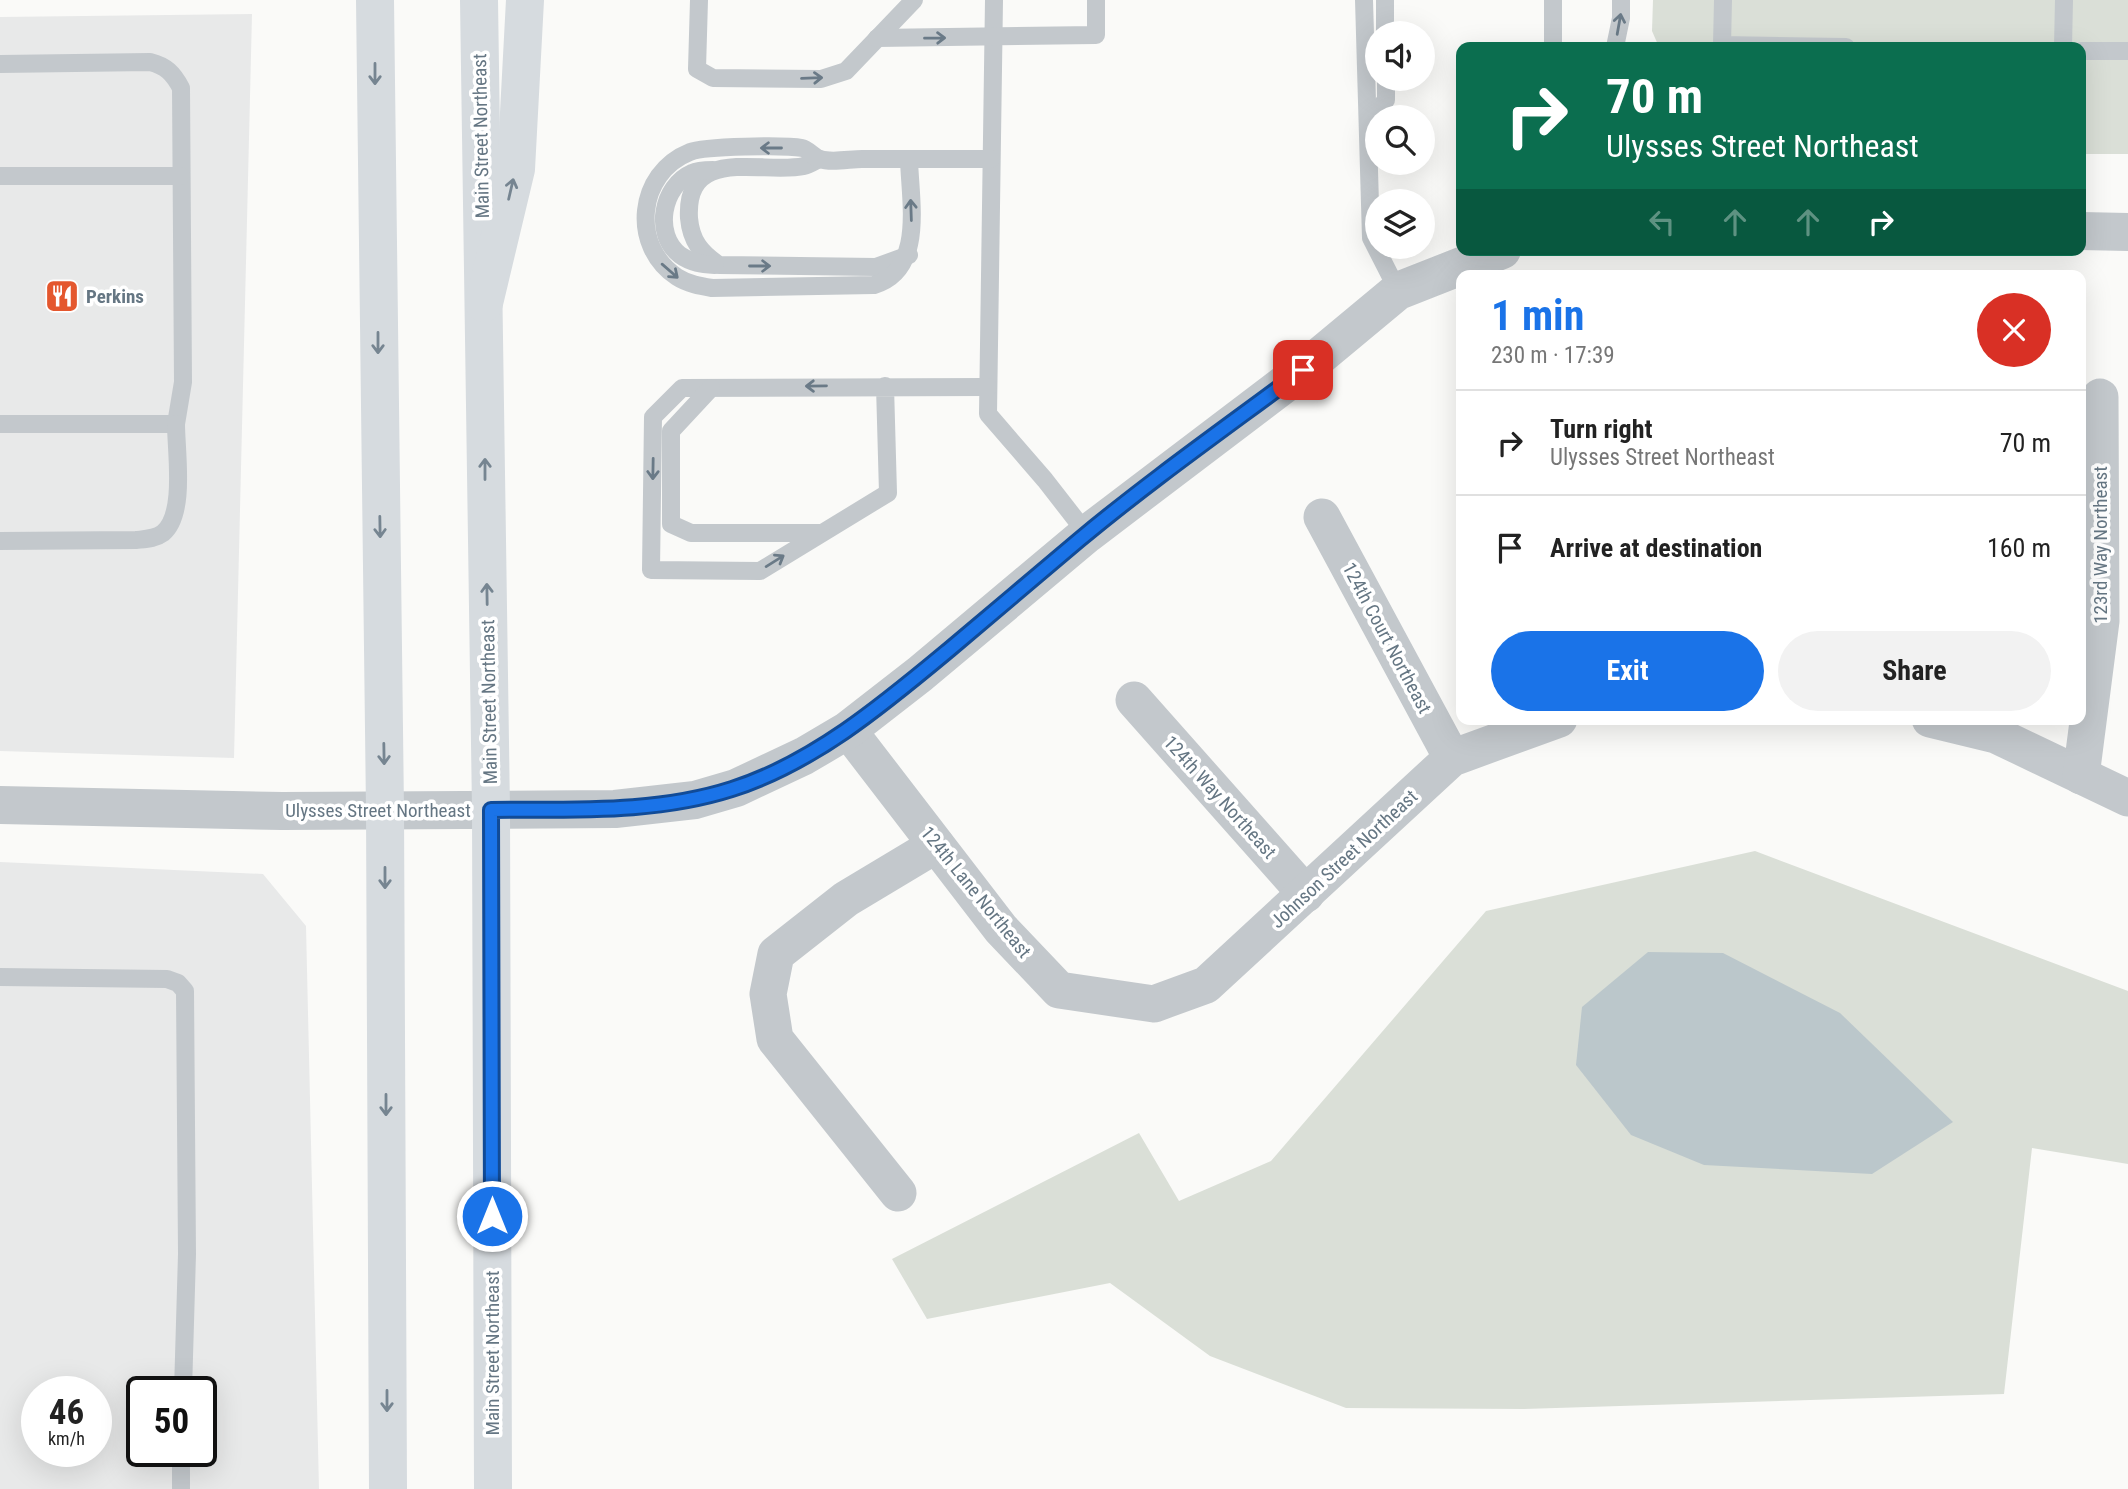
<!DOCTYPE html>
<html lang="en">
<head>
<meta charset="utf-8">
<style>
  body { margin:0; font-family:"Roboto Condensed",sans-serif; background:#f2f2f2; color:#222; height:100vh; display:flex; flex-direction:column; font-size:26px; white-space:nowrap }
  * { box-sizing:border-box; margin:0 }
  p { font-size:23px; color:#767676 }
  .icon { flex:none; width:38px; height:38px; fill:none; stroke:currentColor; stroke-width:2; stroke-linecap:round; stroke-linejoin:round }
  .map { position:relative; flex:1; overflow:hidden }
  .drawer { position:absolute; left:1456px; top:270px; width:630px; height:455px; display:flex; flex-direction:column; background:#fff; border-radius:14px; box-shadow:0 7px 28px #0002 }
  .drawer>* { flex:none }
  .guide { position:absolute; left:1456px; top:42px; width:630px; height:214px; border-radius:14px; box-shadow:0 7px 28px #0002; background:#0b6e4f; color:#fff; overflow:hidden }
  .fabs { position:absolute; left:1365px; top:21px; display:grid; gap:14px }
  .fabs a { display:grid; place-items:center; width:70px; height:70px; border-radius:50%; background:#fff; box-shadow:0 7px 28px #0002; font-size:35px }
  .speed { position:absolute; left:21px; top:1376px; display:flex; gap:14px; font-size:35px; font-weight:700; text-align:center }
  .speed>* { display:grid; place-content:center; width:91px; height:91px; border-radius:50%; background:#fff; box-shadow:0 7px 28px #0002; line-height:1 }
  .speed small { font-size:18px; font-weight:400 }
  .speed .limit { border:4px solid #111; border-radius:10px; background:#fff; color:#111 }
  .pin { position:absolute; display:grid; place-items:center; width:60px; height:60px; color:#fff; margin:-30px; border-radius:14px; box-shadow:0 4px 10px #0006 }
  .me { position:absolute; width:77px; margin:-38px; rotate:0deg; stroke-linejoin:round; filter:drop-shadow(0 0 5px #0008) }
  .turn { display:flex; align-items:center; gap:24px; height:147px; padding:0 35px; font-size:32px }
  .turn .icon { width:91px; height:91px; stroke-width:2.5 }
  .turn b { display:block; font-size:49px; line-height:60px }
  .lanes { display:flex; align-items:center; height:66px; padding:0 35px; background:#0003; justify-content:center; gap:35px; direction:ltr }
  .lanes .off { opacity:.35 }
  .round { display:grid; place-items:center; flex:none; width:74px; height:74px; border-radius:37px; background:#f2f2f2 }
  .head { display:flex; align-items:center; justify-content:space-between; height:119px; padding:0 35px }
  h1 { font-size:42px; font-weight:700; line-height:52px; color:#1a73e8 }
  .action { display:flex; gap:14px; margin-top:auto; padding:14px 35px }
  .action a { flex:1; height:80px; border-radius:42px; background:#1a73e8; color:#fff; font-size:28px; font-weight:700; line-height:80px; text-align:center }
  .action a+a { background:#f2f2f2; color:#222 }
  ul { padding:0; list-style:none }
  li { display:flex; align-items:center; gap:21px; height:105px; padding:0 35px; border-top:2px solid #e0e0e0 }
  li div { flex:1 }
  li b { display:block; font-size:26px }
  li em { font-style:normal }
  .map>svg:first-child { display:block }
  .built { fill:#e8e9e9; fill-rule:evenodd }
  .green { fill:#dadfd7 }
  .water { fill:#bbc7cb }
  .lines { fill:none; stroke-linecap:round; stroke-linejoin:round }
  .service { stroke:#c3c8cc; stroke-width:18 }
  .minor { stroke:#c3c8cc; stroke-width:37 }
  .tertiary { stroke:#c3c8cc; stroke-width:38 }
  .secondary { stroke:#d6dbdf; stroke-width:38 }
  .motorway { stroke:#d6dbdf; stroke-width:38 }
  .oneway { stroke:#6a7a87 }
  .oneway2 { stroke:#768591 }
  .route-casing { stroke:#114b97; stroke-width:18 }
  .route { stroke:#1a73e8; stroke-width:12 }
  .labels { text-anchor:middle; dominant-baseline:central; stroke-width:7; stroke-linejoin:round; paint-order:stroke }
  .street-label { font-size:19px; fill:#657683; stroke:#fff }
  .poi-label { font-size:19px; font-weight:bold; fill:#657683; stroke:#fff; text-anchor:start }
</style>
</head>
<body>
<div class="map">
<svg width="2128" height="1489" viewBox="0 0 2128 1489">
  <rect width="100%" height="100%" fill="#fafaf8"/>
  <!-- built -->
  <g class="built">
    <polygon points="252,14 234,758 0,751 0,17"/>
    <path d="M0,862L263,874L306,926L319,1489H0ZM37,1391H96V1451H37ZM142,1391H201V1451H142Z"/>
  </g>
  <!-- green -->
  <g class="green">
    <polygon points="1653,0 2128,0 2128,154 2081,154 2081,47 1659,47 1652,31"/>
    <polygon points="1755,851 2128,991 2128,1164 2032,1148 2004,1394 1524,1409 1346,1408 1210,1356 1110,1283 927,1319 892,1259 1139,1133 1179,1201 1271,1161 1486,911"/>
  </g>
  <!-- water -->
  <polygon class="water" points="1648,952 1723,953 1840,1013 1953,1122 1872,1174 1704,1165 1631,1135 1576,1065 1582,1007"/>
  <g class="lines">
    <!-- service -->
    <g class="service">
      <polyline points="699,0 697,69 713,78 821,79 846,71 914,0"/>
      <polyline points="994,0 988,414 1045,480 1087,534"/>
      <polyline points="1364,0 1371,238 1398,291"/>
      <polyline points="1385,0 1385,33"/>
      <polyline points="1553,0 1553,47"/>
      <polyline points="1723,0 1722,45 1846,47"/>
      <polyline points="877,38 1096,35 1096,0"/>
      <polyline points="1615,47 1621,18 1621,0"/>
      <polyline points="2063,47 2064,0"/>
      <polyline points="2081,51 2128,51"/>
      <path d="M0,64L150,62C166,66 173,73 181,88L183,382L176,424H0"/>
      <polyline points="1368,122 1386,100 1386,79"/>
      <path d="M819,159C815,161 809,165 804,166C764,175 685,144 689,218C691,241 701,253 719,265L876,267L909,255"/>
      <path d="M909,159C910,201 925,270 874,285L712,288C700,286 688,284 677,277C630,246 637,173 690,152C704,146 786,145 802,148C808,149 813,157 820,159C831,163 850,159 862,159C905,159 948,159 991,159"/>
      <path d="M713,170C707,170 698,170 692,173C662,186 653,234 680,255C691,263 702,264 715,265"/>
      <polyline points="0,176 181,176"/>
      <polyline points="885,386 888,493 760,571 651,570 653,417 682,388 988,387"/>
      <polyline points="711,388 671,431 671,524 691,533 821,533"/>
      <path d="M0,541L136,540C145,539 155,539 163,533C186,514 176,452 176,424"/>
      <polyline points="0,977 167,979 178,983 185,991 187,1254 183,1391"/>
      <polyline points="181,1489 181,1451"/>
    </g>
    <!-- minor -->
    <g class="minor">
      <polyline points="1322,517 1452,758"/>
      <polyline points="1134,700 1306,894"/>
      <polyline points="1930,719 1996,735 2128,798"/>
      <polyline points="848,730 1001,929 1059,990 1154,1004 1206,985 1452,758 1559,719"/>
      <polyline points="2081,776 2101,621 2100,397"/>
      <polyline points="898,1193 775,1039 768,994 776,954 846,899 936,845"/>
    </g>
    <!-- tertiary -->
    <g class="tertiary">
      <polyline points="2081,231 2128,232"/>
      <polyline points="0,805 282,811 615,809 695,800 736,788 804,756 848,730 920,674 1087,534 1303,370 1398,291 1502,250"/>
    </g>
    <!-- secondary -->
    <g class="secondary">
      <polyline points="375,0 385,810 388,1489"/>
      <polyline points="479,0 491,810 493,1489"/>
    </g>
    <!-- motorway -->
    <polyline class="motorway" points="484,303 516,169 525,0"/>
  </g>
  <!-- one-way arrows -->
  <defs><path id="oneway-shaft" d="M-6 0H5M1.5-3L5.5 0L1.5 3" fill="none" stroke-width="1.6" stroke-linecap="round" stroke-linejoin="round" transform="scale(1.75)"/></defs>
  <g class="oneway">
    <use href="#oneway-shaft" transform="translate(1619 24) rotate(-80)"/>
    <use href="#oneway-shaft" transform="translate(935 38) rotate(-1)"/>
    <use href="#oneway-shaft" transform="translate(812 78) rotate(-2)"/>
    <use href="#oneway-shaft" transform="translate(771 148) rotate(180)"/>
    <use href="#oneway-shaft" transform="translate(911 210) rotate(-92)"/>
    <use href="#oneway-shaft" transform="translate(760 266)"/>
    <use href="#oneway-shaft" transform="translate(670 271) rotate(41)"/>
    <use href="#oneway-shaft" transform="translate(816 386) rotate(179)"/>
    <use href="#oneway-shaft" transform="translate(653 469) rotate(91)"/>
    <use href="#oneway-shaft" transform="translate(775 561) rotate(-32)"/>
  </g>
  <g class="oneway2">
    <use href="#oneway-shaft" transform="translate(375 74) rotate(90)"/>
    <use href="#oneway-shaft" transform="translate(511 189) rotate(-77)"/>
    <use href="#oneway-shaft" transform="translate(378 343) rotate(90)"/>
    <use href="#oneway-shaft" transform="translate(485 469) rotate(-90)"/>
    <use href="#oneway-shaft" transform="translate(380 527) rotate(89)"/>
    <use href="#oneway-shaft" transform="translate(487 594) rotate(-91)"/>
    <use href="#oneway-shaft" transform="translate(384 754) rotate(89)"/>
    <use href="#oneway-shaft" transform="translate(385 878) rotate(90)"/>
    <use href="#oneway-shaft" transform="translate(386 1105) rotate(90)"/>
    <use href="#oneway-shaft" transform="translate(387 1401) rotate(90)"/>
  </g>
  <g class="lines">
    <!-- route casing -->
    <g class="route-casing">
      <path id="route" d="M492,1216L491,810C572,809 654,814 732,789C814,763 885,703 950,649C993,613 1036,576 1079,540C1151,480 1228,426 1303,370"/>
    </g>
    <!-- route -->
    <use href="#route" class="route"/>
  </g>
  <!-- icons -->
  <defs>
    <g id="restaurant-square" transform="scale(1.75)"><rect x="-9" y="-9" width="18" height="18" rx="4" fill="#e4572e" stroke="#fff"/><path d="M-5-6h1v4h1v-4h1v4h1v-4h1v5L-1.5 .5V6h-2V.5L-5-1ZM5-6V6H3V1.5H1.5Q1.5-4 5-6Z" fill="#fff"/></g>
  </defs>
  <g fill-rule="evenodd">
    <use href="#restaurant-square" x="62" y="296"/>
  </g>
  <g class="labels">
    <!-- street labels -->
    <g class="street-label">
      <text transform="translate(481 136) rotate(-91)">Main Street Northeast</text>
      <text transform="translate(2100 545) rotate(-90)">123rd Way Northeast</text>
      <text transform="translate(1387 638) rotate(62)">124th Court Northeast</text>
      <text transform="translate(489 702) rotate(-91)">Main Street Northeast</text>
      <text transform="translate(1220 797) rotate(48)">124th Way Northeast</text>
      <text x="378" y="810">Ulysses Street Northeast</text>
      <text transform="translate(1344 859) rotate(-43)">Johnson Street Northeast</text>
      <text transform="translate(976 892) rotate(51)">124th Lane Northeast</text>
      <text transform="translate(492 1353) rotate(-90)">Main Street Northeast</text>
    </g>
    <!-- poi labels -->
    <g class="poi-label">
      <text x="86" y="296">Perkins</text>
    </g>
  </g>
</svg>
<div class="fabs">
<a><svg class="icon" aria-label="sound" viewBox="0 0 24 24"><path d="M4 9h4l5-4v14l-5-4H4zM17 9q2 3 0 6"/></svg></a>
<a><svg class="icon" aria-label="search" viewBox="0 0 24 24"><circle cx="10" cy="10" r="6"/><path d="M15 15l6 6"/></svg></a>
<a><svg class="icon" aria-label="layers" viewBox="0 0 24 24"><path d="M12 4l9 5-9 5-9-5zM3 14l9 5 9-5"/></svg></a>
</div>
<div class="speed"><div>46<small>km/h</small></div><div class="limit">50</div></div>
<div class="pin" style="left:1303px;top:370px;background:#d93025"><svg class="icon" aria-label="arrive" viewBox="0 0 24 24"><path d="M6 21V4h12l-3 4 3 4H6"/></svg></div>
<svg class="me" style="left:492px;top:1216px" viewBox="-20 -20 40 40"><circle r="17" fill="#1a73e8" stroke="#fff" stroke-width="3"/><path d="M0-11L8 9 0 5-8 9z" fill="#fff"/></svg>
<div class="guide">
<div class="turn"><svg class="icon" aria-label="right" viewBox="0 0 24 24"><path d="M7 20v-9h11M14 6l5 5-5 5"/></svg><div><b>70 m</b>Ulysses Street Northeast</div></div>
<div class="lanes"><svg class="icon off" aria-label="left" viewBox="0 0 24 24"><path d="M17 20v-9H6M10 6l-5 5 5 5"/></svg><svg class="icon off" aria-label="ahead" viewBox="0 0 24 24"><path d="M12 20V5M6 11l6-6 6 6"/></svg><svg class="icon off" aria-label="ahead" viewBox="0 0 24 24"><path d="M12 20V5M6 11l6-6 6 6"/></svg><svg class="icon" aria-label="right" viewBox="0 0 24 24"><path d="M7 20v-9h11M14 6l5 5-5 5"/></svg></div>
</div>
<section class="drawer">
<div class="head"><div><h1>1 min</h1><p>230 m · 17:39</p></div><a class="round" style="background:#d93025;color:#fff"><svg class="icon" aria-label="close" viewBox="0 0 24 24"><path d="M6 6l12 12M18 6L6 18"/></svg></a></div>
<ul>
<li><svg class="icon" aria-label="right" viewBox="0 0 24 24"><path d="M7 20v-9h11M14 6l5 5-5 5"/></svg><div><b>Turn right</b><p>Ulysses Street Northeast</p></div><em>70 m</em></li>
<li><svg class="icon" aria-label="arrive" viewBox="0 0 24 24"><path d="M6 21V4h12l-3 4 3 4H6"/></svg><div><b>Arrive at destination</b></div><em>160 m</em></li>
</ul>
<div class="action"><a>Exit</a><a>Share</a></div>
</section>
</div>
</body>
</html>
